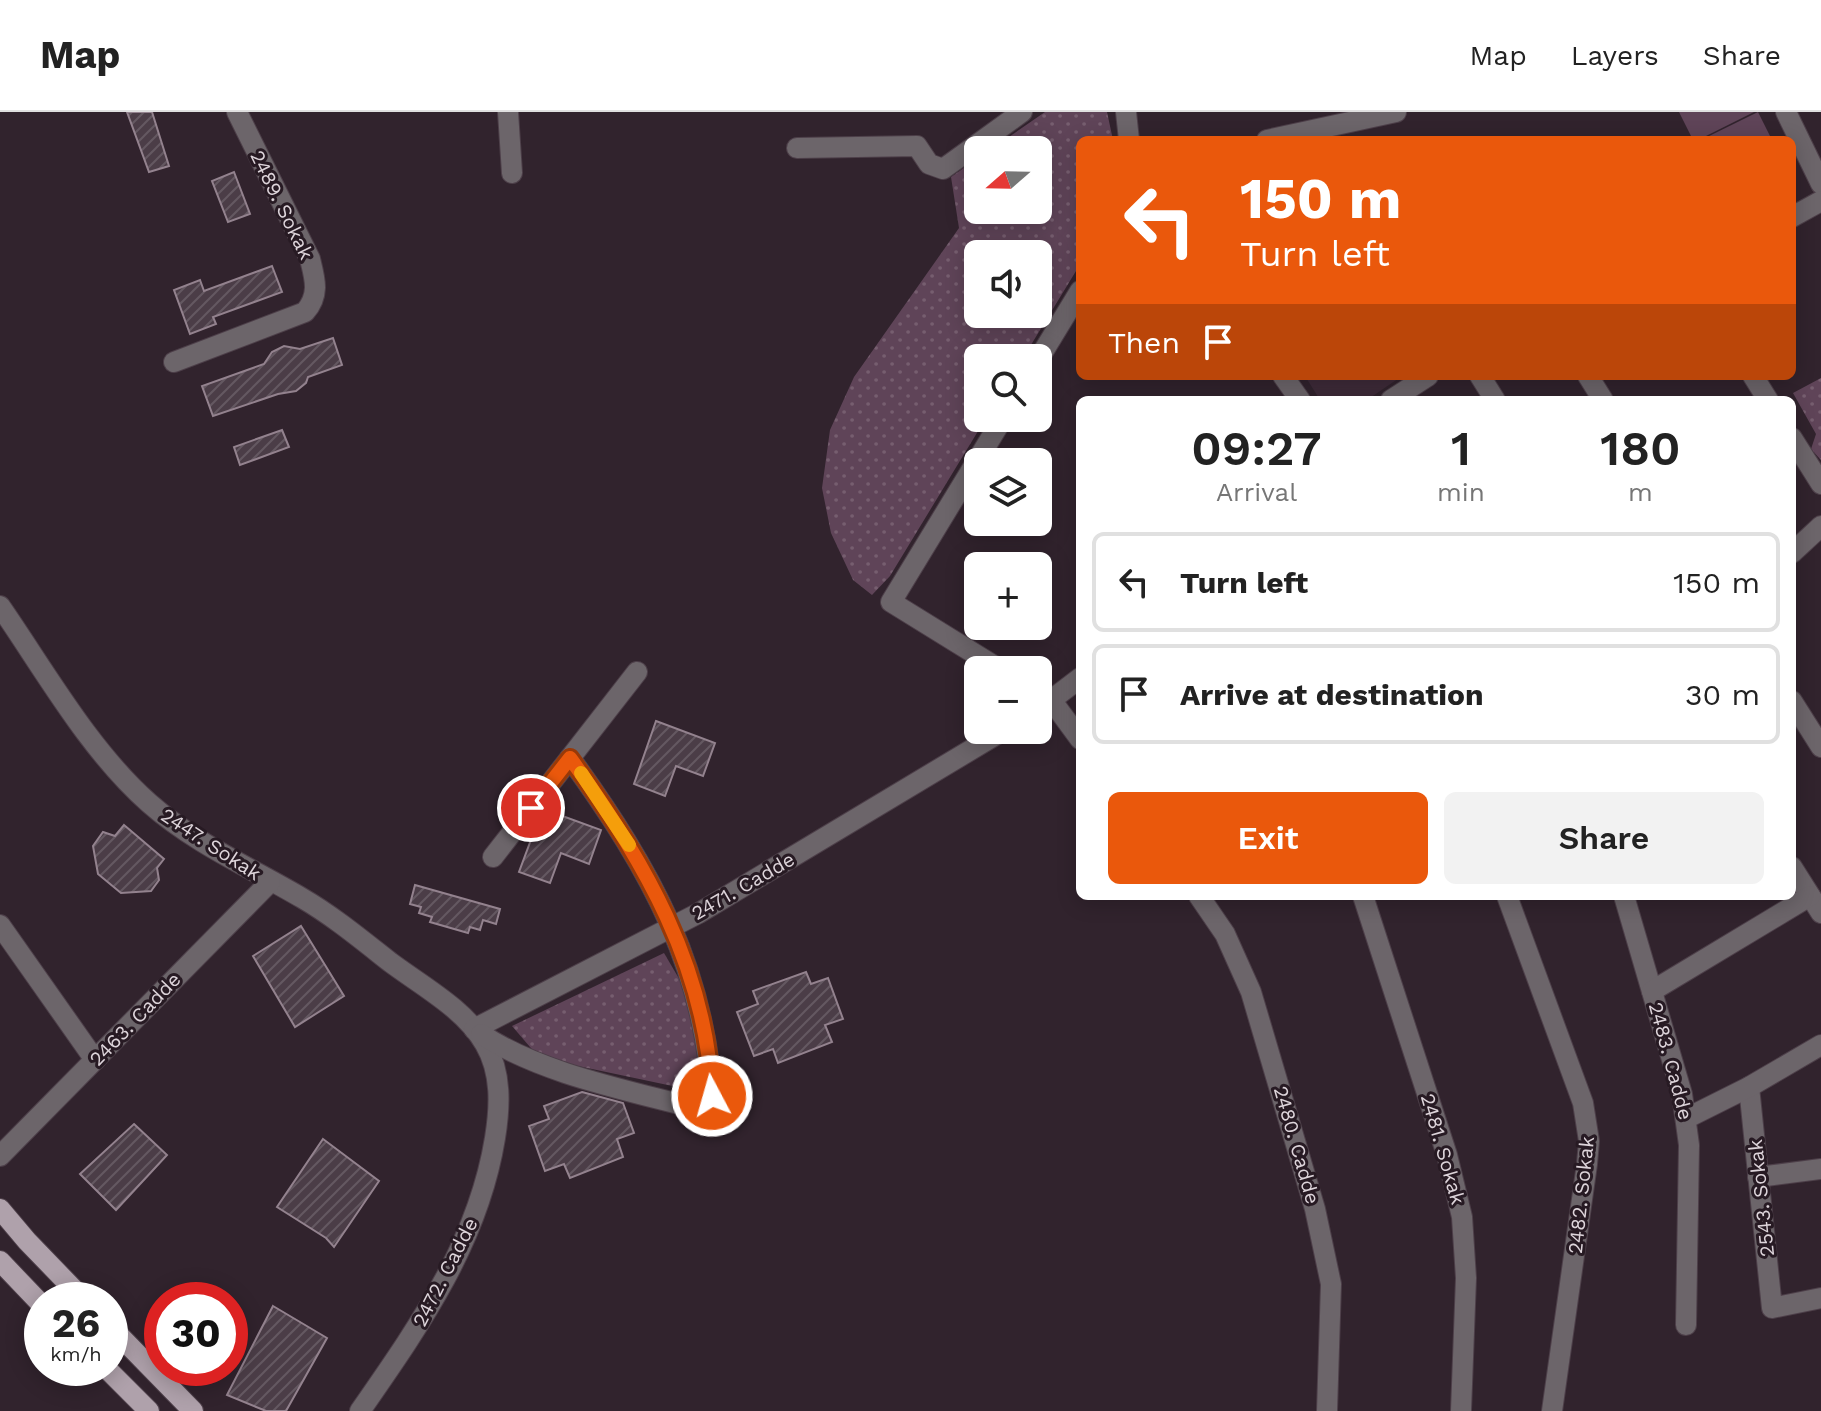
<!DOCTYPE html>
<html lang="en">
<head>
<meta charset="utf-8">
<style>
  body { margin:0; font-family:"Work Sans",sans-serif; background:#f2f2f2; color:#222; height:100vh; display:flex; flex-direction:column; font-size:30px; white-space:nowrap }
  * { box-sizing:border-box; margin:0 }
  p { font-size:26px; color:#767676 }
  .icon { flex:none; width:44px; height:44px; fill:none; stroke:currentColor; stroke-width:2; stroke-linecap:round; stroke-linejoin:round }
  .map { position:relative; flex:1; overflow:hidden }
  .sheet { position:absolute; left:1076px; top:284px; width:720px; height:504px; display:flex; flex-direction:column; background:#fff; border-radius:12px; box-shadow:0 4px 20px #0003 }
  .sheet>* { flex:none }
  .banner { position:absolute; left:1076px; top:24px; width:720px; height:244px; border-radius:12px; box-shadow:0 4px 20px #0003; background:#ea580c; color:#fff; overflow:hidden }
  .needle { width:52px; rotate:250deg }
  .tools { position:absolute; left:964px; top:24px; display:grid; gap:16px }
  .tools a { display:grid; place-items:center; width:88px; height:88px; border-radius:12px; background:#fff; box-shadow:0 4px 20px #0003; font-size:40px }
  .speed { position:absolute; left:24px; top:1170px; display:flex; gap:16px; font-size:40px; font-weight:700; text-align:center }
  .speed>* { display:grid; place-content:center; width:104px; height:104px; border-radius:50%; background:#fff; box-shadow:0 4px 20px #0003; line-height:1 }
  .speed small { font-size:20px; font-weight:400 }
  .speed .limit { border:12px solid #d22; background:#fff; color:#111 }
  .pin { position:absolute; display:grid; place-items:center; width:68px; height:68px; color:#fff; margin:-34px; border:4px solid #fff; border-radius:50%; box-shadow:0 2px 8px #0007 }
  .me { position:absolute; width:88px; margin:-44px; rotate:354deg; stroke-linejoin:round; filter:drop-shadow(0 0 6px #0008) }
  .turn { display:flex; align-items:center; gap:28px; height:168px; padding:0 32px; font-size:36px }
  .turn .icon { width:104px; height:104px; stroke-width:2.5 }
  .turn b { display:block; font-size:56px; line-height:68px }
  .then { display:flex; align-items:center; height:76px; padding:0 32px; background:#0003; gap:16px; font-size:30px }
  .eta { display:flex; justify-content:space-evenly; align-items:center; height:136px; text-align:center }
  .eta b { font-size:48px; font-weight:600; line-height:56px }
  .button { display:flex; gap:16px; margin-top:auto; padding:16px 32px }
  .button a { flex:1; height:92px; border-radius:12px; background:#ea580c; color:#fff; font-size:32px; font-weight:600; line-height:92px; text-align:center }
  .button a+a { background:#f2f2f2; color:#222 }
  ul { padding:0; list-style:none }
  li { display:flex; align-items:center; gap:24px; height:100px; margin:0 16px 12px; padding:0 16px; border:4px solid #e0e0e0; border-radius:12px }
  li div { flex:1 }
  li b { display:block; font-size:30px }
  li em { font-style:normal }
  header { display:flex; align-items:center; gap:48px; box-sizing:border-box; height:112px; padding:0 40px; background:#fff; border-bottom:2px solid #e0e0e0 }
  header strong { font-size:38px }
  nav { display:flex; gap:44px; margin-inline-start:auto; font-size:28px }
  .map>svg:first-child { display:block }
  .built { fill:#3e2b39 }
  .grass { fill:#5f4458 }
  .park { fill:url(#park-dots); fill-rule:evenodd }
  .building { fill:url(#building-hatch); stroke:#93828e; stroke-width:2 }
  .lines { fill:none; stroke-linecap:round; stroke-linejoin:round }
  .minor-casing { stroke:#4d3f49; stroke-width:22 }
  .major-casing { stroke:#4d3f49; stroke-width:22 }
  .minor { stroke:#6c656a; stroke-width:20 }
  .major { stroke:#afa1ab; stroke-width:20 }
  .route-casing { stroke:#983908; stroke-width:20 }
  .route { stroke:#ea580c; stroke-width:14 }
  .slow { stroke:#f59e0b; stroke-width:14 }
  .labels { text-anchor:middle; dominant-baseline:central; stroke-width:6; stroke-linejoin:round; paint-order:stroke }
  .street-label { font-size:20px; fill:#ddd4da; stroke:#271a23 }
</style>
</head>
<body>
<header>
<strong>Map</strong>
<nav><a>Map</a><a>Layers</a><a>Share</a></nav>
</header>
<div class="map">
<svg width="1821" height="1299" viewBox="0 0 1821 1299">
  <defs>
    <pattern id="park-dots" width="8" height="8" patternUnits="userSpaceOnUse" patternTransform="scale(2)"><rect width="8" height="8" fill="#5f4458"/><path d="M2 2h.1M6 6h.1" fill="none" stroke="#765e6f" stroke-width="1.8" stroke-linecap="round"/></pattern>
    <pattern id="building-hatch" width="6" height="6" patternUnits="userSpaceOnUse" patternTransform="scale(2)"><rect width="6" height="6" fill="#4b3d47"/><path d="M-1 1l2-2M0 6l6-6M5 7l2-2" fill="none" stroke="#645861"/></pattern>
  </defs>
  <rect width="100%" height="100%" fill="#31232d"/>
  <!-- built -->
  <polygon class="built" points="1305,264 1402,264 1367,288 1320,288"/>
  <!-- grass -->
  <g class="grass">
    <polygon points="1679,0 1754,0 1698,28 1693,28"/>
    <polygon points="1758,0 1772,28 1701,28"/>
  </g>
  <!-- park -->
  <g class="park">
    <path d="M1045,0H1107L1113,28H1080V156L1076,159L1023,246H978V306H986L890,464L872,483L853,468L831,421L822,376L830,318L854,265L959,116L951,65L978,46V98H1038V38H990ZM978,142H1038V202H978Z"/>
    <polygon points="1821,266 1821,348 1811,337 1816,322 1793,281"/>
    <polygon points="664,841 681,870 695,903 703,976 696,979 559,950 536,942 512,914"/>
  </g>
  <!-- building -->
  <g class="building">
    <polygon points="127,0 152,0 169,54 149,60"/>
    <polygon points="234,60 250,102 228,110 212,69"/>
    <polygon points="272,154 282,180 213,205 216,212 190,222 174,178 200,168 204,179"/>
    <polygon points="333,226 342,253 308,265 306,271 296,279 278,282 213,304 202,274 264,252 272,240 284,234 300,237"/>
    <polygon points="282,318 289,335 240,353 234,335"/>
    <polygon points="656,609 715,631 703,664 676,654 665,684 634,672"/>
    <polygon points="546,698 601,718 589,752 561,741 550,771 519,760 538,709"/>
    <polygon points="124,713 164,747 157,756 159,768 151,779 121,781 98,762 93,734 103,720 115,724"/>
    <polygon points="415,773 500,797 496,812 483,808 480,818 470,815 468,821 430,810 432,805 419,801 421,795 410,792"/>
    <polygon points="301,814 344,884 295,915 253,844"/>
    <polygon points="806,860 811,872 828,866 843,907 825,913 832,930 778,951 773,937 754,944 737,900 758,892 753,879"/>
    <polygon points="582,980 623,991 634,1021 617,1027 623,1045 570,1066 564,1052 545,1059 529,1014 549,1007 544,994"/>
    <polygon points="134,1012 167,1043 116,1098 80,1062"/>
    <polygon points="323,1027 379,1069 334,1135 326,1126 277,1095"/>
    <polygon points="273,1194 327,1226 286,1299 266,1299 227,1283"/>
  </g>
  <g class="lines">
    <!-- minor casing -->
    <g class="minor-casing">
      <g id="minor">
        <polyline points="508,0 512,61"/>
        <polyline points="1126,0 1129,28"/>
        <polyline points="1786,0 1821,72"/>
        <polyline points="1267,28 1396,0"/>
        <polyline points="797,36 917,34 929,52 943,57 1022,0"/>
        <polyline points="1792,105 1821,89"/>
        <polyline points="1038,248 1080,179"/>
        <path d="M174,250L305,200C320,183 315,167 310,147L237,0"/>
        <polyline points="1283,264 1300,288"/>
        <polyline points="1480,264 1495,288"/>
        <polyline points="1588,264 1603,288"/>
        <polyline points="1753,264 1768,288"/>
        <polyline points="1391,288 1428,264"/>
        <polyline points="1792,326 1821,372"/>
        <polyline points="1792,441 1821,414"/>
        <path d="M0,494C45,559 89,638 149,691C194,731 251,756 302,786C333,804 362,828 390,850C422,874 465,897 485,932C502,961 500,995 495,1026C478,1131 419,1214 360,1299"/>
        <polyline points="1001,558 891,490 1003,306"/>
        <polyline points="1038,581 1052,589 1080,627"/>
        <polyline points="1792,589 1821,635"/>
        <polyline points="1038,598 1080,566"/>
        <polyline points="493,745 637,560"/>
        <polyline points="1792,755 1821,801"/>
        <polyline points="1199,784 1225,822 1251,880 1315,1097 1331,1172 1327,1299"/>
        <polyline points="1363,784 1447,1043 1462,1105 1466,1166 1461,1299"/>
        <polyline points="1507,784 1583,991 1589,1029 1587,1052 1552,1299"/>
        <polyline points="1624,784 1682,982 1689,1033 1686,1213"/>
        <polyline points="0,813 95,948"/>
        <polyline points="1652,879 1810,784"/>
        <polyline points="474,917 699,801 1004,618"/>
        <path d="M481,922C544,964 638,980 713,1001C708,859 651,758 570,646"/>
        <polyline points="1749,975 1772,1196 1821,1186"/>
        <polyline points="1687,1006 1749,975 1821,933"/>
        <polyline points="0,1044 270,770"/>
        <polyline points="1758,1065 1821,1057"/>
      </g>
    </g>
    <!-- major casing -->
    <g class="major-casing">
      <g id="major">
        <polyline points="0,1097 27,1129 84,1188"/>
        <polyline points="0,1149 42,1193"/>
        <polyline points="110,1214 193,1299"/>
        <polyline points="106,1256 149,1299"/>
      </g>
    </g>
    <!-- minor -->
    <use href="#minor" class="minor"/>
    <!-- major -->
    <use href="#major" class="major"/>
  </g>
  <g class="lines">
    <!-- route casing -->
    <g class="route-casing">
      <path id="route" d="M531,696L570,646C643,746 707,856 712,984"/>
    </g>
    <!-- route -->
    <use href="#route" class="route"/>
    <!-- slow -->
    <polyline class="slow" points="581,661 629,733"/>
  </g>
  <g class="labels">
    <!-- street labels -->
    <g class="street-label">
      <text transform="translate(282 93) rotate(64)">2489. Sokak</text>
      <text transform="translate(211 732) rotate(33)">2447. Sokak</text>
      <text transform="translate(743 774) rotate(-30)">2471. Cadde</text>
      <text transform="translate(135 907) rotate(-46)">2463. Cadde</text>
      <text transform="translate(1671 949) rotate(75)">2483. Cadde</text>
      <text transform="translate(1297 1033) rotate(74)">2480. Cadde</text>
      <text transform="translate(1443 1037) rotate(74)">2481. Sokak</text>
      <text transform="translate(1581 1083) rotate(-84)">2482. Sokak</text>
      <text transform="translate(1761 1086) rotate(-96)">2543. Sokak</text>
      <text transform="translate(445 1160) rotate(-63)">2472. Cadde</text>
    </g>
  </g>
</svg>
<div class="tools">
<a><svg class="needle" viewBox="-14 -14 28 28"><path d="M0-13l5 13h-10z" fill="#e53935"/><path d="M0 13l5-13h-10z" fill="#767676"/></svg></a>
<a><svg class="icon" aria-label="sound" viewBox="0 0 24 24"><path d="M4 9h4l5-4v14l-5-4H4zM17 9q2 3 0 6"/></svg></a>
<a><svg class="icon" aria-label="search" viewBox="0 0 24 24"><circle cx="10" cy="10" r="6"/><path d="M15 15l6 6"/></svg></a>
<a><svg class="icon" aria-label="layers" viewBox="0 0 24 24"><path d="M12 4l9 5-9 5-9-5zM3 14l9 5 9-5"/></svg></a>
<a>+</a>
<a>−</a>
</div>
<div class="speed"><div>26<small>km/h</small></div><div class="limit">30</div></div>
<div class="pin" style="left:531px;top:696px;background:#d93025"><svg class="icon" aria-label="arrive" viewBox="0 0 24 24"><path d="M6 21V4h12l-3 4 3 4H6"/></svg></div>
<svg class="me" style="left:712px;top:984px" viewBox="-20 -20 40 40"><circle r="17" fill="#ea580c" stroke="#fff" stroke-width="3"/><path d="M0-11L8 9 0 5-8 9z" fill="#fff"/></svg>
<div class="banner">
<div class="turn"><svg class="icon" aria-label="left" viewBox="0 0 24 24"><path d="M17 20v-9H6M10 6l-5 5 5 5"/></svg><div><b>150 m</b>Turn left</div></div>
<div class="then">Then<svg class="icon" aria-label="arrive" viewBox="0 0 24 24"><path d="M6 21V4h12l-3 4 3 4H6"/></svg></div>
</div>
<section class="sheet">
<div class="eta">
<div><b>09:27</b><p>Arrival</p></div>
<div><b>1</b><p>min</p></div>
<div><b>180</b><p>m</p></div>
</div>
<ul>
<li><svg class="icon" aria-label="left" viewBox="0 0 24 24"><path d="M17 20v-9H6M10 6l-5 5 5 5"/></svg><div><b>Turn left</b></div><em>150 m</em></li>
<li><svg class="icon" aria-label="arrive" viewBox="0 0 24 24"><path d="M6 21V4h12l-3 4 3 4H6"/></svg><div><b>Arrive at destination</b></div><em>30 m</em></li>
</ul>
<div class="button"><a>Exit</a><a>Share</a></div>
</section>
</div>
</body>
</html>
